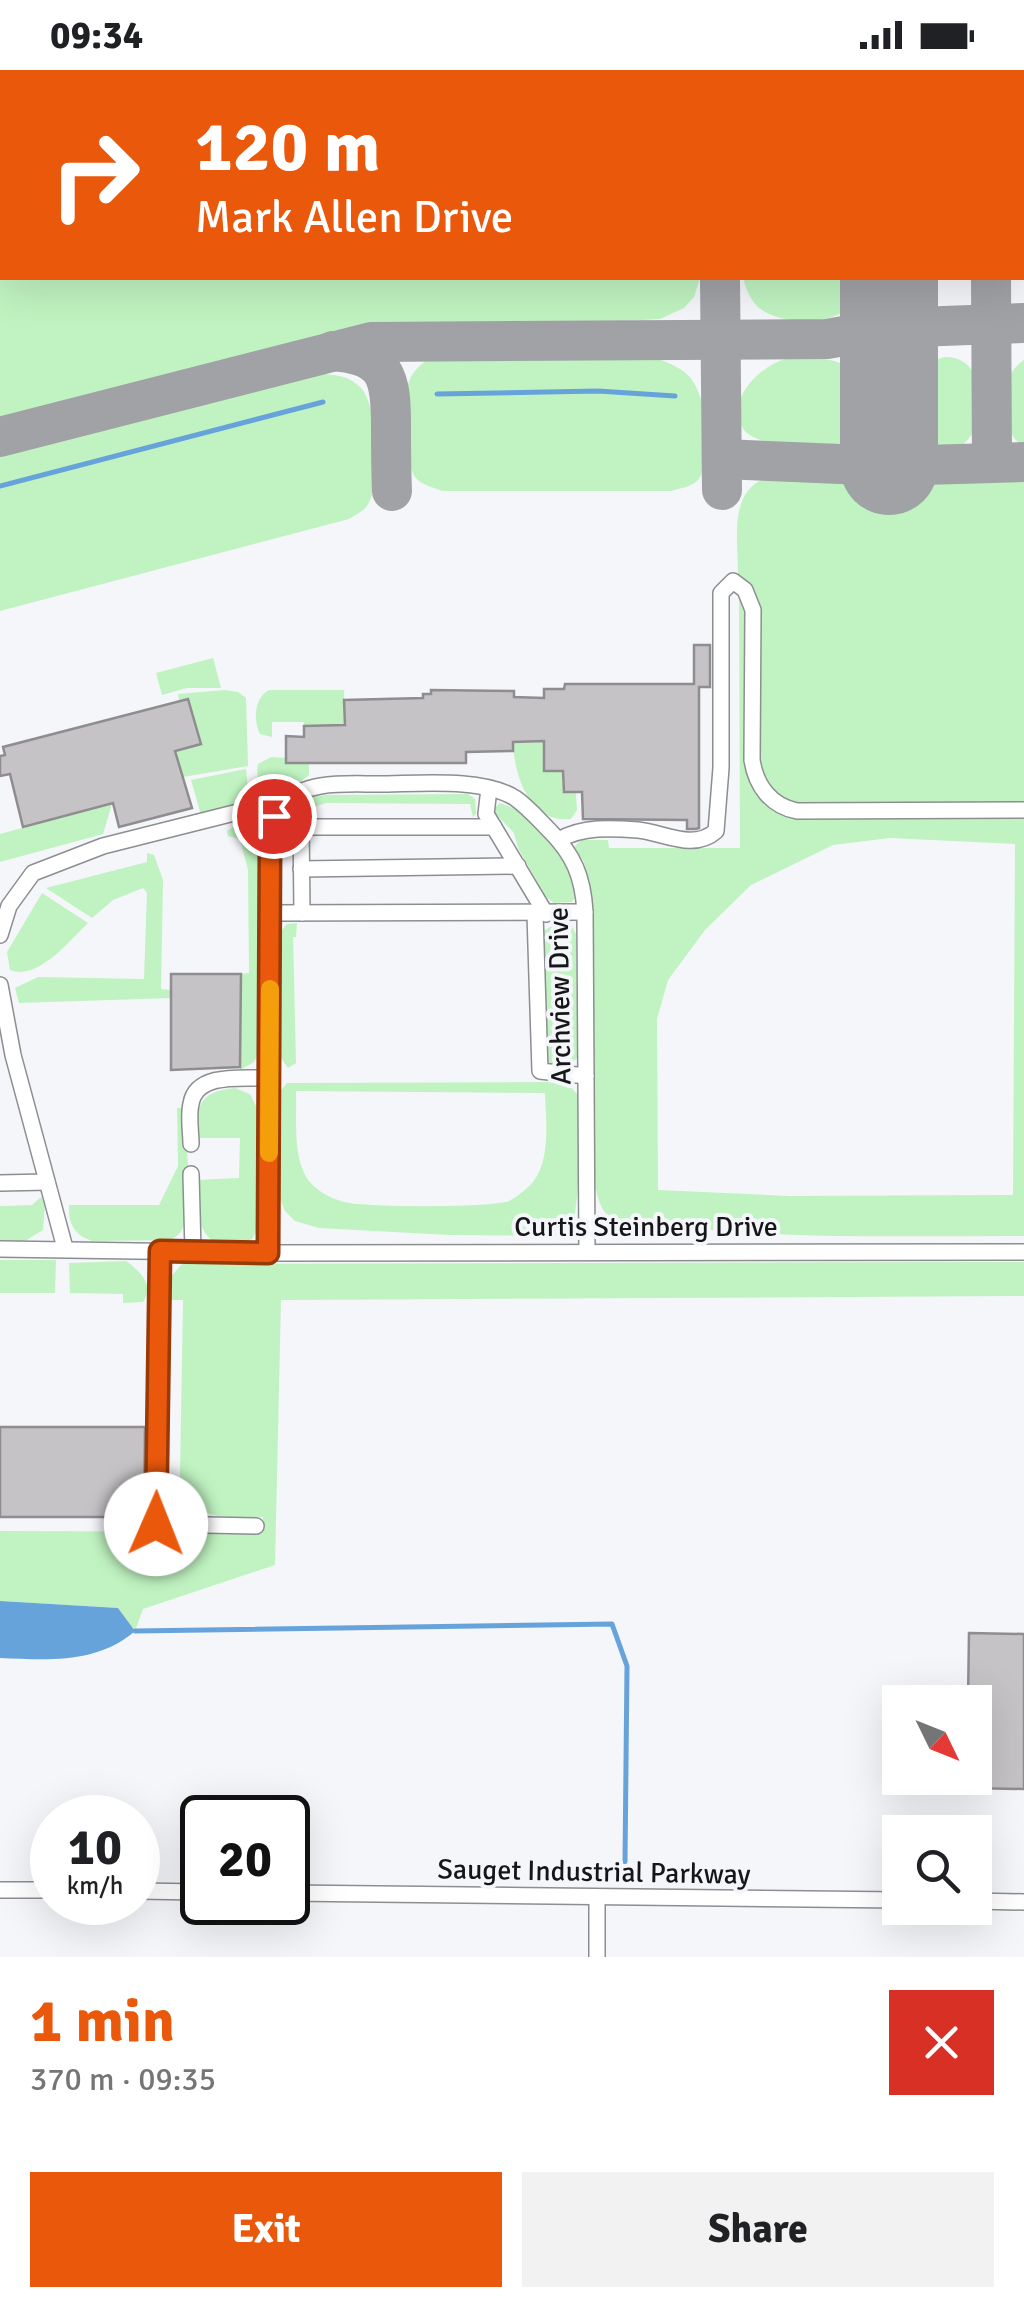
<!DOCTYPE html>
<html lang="en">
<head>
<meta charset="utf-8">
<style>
  body { margin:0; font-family:Signika,sans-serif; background:#f2f2f2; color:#202124; height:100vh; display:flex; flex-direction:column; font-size:38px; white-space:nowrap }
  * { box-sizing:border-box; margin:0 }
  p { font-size:32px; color:#757577 }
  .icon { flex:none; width:55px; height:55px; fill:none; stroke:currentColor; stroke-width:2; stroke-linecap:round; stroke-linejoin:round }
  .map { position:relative; height:1887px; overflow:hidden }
  .drawer { display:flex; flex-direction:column; background:#fff; flex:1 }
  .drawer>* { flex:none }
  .guide { position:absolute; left:0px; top:0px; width:1025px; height:210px; box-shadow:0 10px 40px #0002; background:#ea580c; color:#fff; overflow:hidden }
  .needle { width:65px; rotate:133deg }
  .buttons { position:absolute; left:882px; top:1615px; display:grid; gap:20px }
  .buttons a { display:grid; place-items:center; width:110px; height:110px; border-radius:0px; background:#fff; box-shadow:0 10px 40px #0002; font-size:50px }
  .speed { position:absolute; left:30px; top:1725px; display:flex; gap:20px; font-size:50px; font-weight:700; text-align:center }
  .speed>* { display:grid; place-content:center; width:130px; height:130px; border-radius:50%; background:#fff; box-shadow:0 10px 40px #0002; line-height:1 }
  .speed small { font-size:25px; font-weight:400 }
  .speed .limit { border:5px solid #111; border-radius:15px; background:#fff; color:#111 }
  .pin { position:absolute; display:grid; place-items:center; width:85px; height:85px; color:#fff; margin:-42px; border:5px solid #fff; border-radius:50%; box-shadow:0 2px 10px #0007 }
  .me { position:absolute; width:110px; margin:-55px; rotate:1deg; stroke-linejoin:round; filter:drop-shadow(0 0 8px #0008) }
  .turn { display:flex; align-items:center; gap:35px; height:210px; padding:0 30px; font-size:45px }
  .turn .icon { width:130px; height:130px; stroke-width:2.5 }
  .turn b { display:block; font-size:70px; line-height:85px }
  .round { display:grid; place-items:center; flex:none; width:105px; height:105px; border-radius:0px; background:#f2f2f2 }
  .summary { display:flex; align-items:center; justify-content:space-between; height:170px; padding:0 30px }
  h1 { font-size:60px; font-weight:700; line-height:75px; color:#ea580c }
  .primary-button { display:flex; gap:20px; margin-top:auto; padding:20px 30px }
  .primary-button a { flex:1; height:115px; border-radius:0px; background:#ea580c; color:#fff; font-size:40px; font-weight:700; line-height:115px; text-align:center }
  .primary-button a+a { background:#f2f2f2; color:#202124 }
  .status { display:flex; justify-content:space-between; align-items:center; height:70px; padding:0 50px; background:#fff; direction:ltr }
  .status svg { height:28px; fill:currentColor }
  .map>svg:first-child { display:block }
  .green { fill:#c0f3c1; fill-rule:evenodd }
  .water { fill:#67a3db }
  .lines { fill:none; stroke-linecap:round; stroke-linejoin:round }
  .stream { stroke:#67a3db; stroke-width:5 }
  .taxiway { stroke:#a1a2a6; stroke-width:40 }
  .runway { stroke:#a1a2a6; stroke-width:98 }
  .building { fill:#c6c3c6; stroke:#908d90; stroke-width:2.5 }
  .minor-casing { stroke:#8c8e91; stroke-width:18 }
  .minor { stroke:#fff; stroke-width:15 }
  .route-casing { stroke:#983908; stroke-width:25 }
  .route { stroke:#ea580c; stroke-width:18 }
  .slow { stroke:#f59e0b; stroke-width:18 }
  .labels { text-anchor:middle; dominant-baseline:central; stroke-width:8; stroke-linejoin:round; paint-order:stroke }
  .street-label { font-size:28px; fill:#161618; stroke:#f4f6fa }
</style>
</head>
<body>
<div class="status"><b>09:34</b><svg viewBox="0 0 49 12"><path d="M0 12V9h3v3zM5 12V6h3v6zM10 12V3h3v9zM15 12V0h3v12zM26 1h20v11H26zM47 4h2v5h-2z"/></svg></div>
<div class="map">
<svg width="1024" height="1887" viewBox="0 0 1024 1887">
  <rect width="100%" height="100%" fill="#f4f6fa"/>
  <!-- green -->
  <g class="green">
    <polygon points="0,0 593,2 2,2 2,208 700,208 694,227 684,238 660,249 585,253 370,254 0,351"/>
    <path d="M743,208H865C865,257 782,261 757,236C749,227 746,219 743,208Z"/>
    <path d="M433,287H655C665,292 678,296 688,305C707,325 715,385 699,409C693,417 680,418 671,421H442C434,417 422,416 415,407C405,393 404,334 408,315C411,302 421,293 433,287Z"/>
    <path d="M945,287C994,285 991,380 945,380C936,380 930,378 924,372C911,357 910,312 924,297C929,292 937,289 945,287Z"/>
    <path d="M785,289C804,289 828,285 845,296C873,313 875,365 839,374C819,379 756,377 744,360C724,331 760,296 785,289Z"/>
    <path d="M1024,290V377C996,359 996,308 1024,290Z"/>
    <path d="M312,303C329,305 347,303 361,318C379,338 382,415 367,436C363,442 354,445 349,449L0,541V386Z"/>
    <path d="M768,407H1024V734L794,733C773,724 762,711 758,688L753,520L738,504C738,467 728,421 768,407Z"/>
    <path d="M739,521L747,543L749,708L756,722L775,742L797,747H1024V1166C912,1166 800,1169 689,1158C669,1157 647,1161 628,1157C608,1153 599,1137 596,1119L592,1118L594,841L584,792L574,777L581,770H608L609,778H740ZM890,768L1015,774L1013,1125L789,1126L658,1120L657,949L668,910L705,860L751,815L833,775Z"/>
    <polygon points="213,588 221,618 187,618 162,625 156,603"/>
    <polygon points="225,620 238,622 246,628 248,696 183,707 175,681 201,674 188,630 179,631 178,624"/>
    <path d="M269,620H344L345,655L304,656V652H272V667L260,664C253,650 254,628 269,620Z"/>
    <path d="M544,649V701H563L564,722H576L577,740L571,749C530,754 514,706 513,672L523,671Z"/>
    <path d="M271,687L286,688V693H309V705L289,720L273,721C261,714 255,708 258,694Z"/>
    <polygon points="246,699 248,719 240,734 201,745 191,710"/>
    <polygon points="468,724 475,729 476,744 473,747 470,734 326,733 314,737 316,744 310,749 300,739 309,727 325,725"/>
    <polygon points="500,733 516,739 557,780 571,802 576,826 572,832 554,833 546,827 518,778 514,763 492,740"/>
    <polygon points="112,734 103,764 0,792 0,764"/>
    <polygon points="235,756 254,761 260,767 263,847 263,973 254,992 240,1000 241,904 249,903 248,800 240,769 228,766 227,761"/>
    <polygon points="147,783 154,785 163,810 161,919 171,920 171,928 19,933 15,918 38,907 144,909 147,823 143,818 113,830 92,848 46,818 147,792"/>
    <path d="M42,823L88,853C69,871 38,911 10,900L7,882Z"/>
    <polygon points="297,853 296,867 293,867 296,993 288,998 279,985 278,865 287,854"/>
    <polygon points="558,853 571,855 576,864 578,987 571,994 556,998 546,991 543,861"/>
    <path d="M546,1012L568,1014L579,1026L578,1118L574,1151L556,1166L449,1165L319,1158L295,1151L285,1141L280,1129H276L278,1024L287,1013ZM296,1021L545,1023C546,1049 551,1090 533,1112C528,1118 517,1127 509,1131C492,1138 370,1137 349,1133C334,1130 319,1123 309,1111C292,1088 297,1048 296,1021Z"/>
    <path d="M235,1018L250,1024L261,1046L262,1152L252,1169C200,1190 196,1149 196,1110L239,1108L240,1068H196C196,1035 200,1021 235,1018Z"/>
    <path d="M177,1038H182C187,1065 192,1125 185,1151C183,1161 179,1165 171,1170L93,1171C75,1166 68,1154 69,1135H159L178,1096Z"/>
    <polygon points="41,1127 45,1134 43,1160 25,1171 0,1174 0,1136 32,1135"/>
    <polygon points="0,1190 56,1190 55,1223 0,1223"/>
    <path d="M126,1191C140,1201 155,1215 143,1232L123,1233V1224L70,1223L69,1193Z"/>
    <path d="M1024,1192V1226L281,1230L275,1495L143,1539L135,1561L118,1538L0,1531V1461L263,1462V1447C223,1448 192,1452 180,1406L183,1230H171L165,1223L167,1211L182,1194Z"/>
  </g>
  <!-- water -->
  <path class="water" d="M0,1531L118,1538L135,1561C97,1594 48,1590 0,1588Z"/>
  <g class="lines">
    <!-- stream -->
    <g class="stream">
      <polyline points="0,112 2,112"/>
      <polyline points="437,324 598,321 675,326"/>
      <polyline points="0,416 323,332"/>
      <polyline points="135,1561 612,1554 627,1596 625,1792"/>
    </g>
    <!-- taxiway -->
    <g class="taxiway">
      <polyline points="991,0 991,2"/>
      <polyline points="717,2 717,0"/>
      <polyline points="720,208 722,420"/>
      <polyline points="991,208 992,392"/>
      <path d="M333,281C388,285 391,309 391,356C391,378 391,399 392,421"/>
      <polyline points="0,367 371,272 827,269 889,258 1024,253"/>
      <polyline points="722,389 889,396 1024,392"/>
    </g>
    <!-- runway -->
    <g class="runway">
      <polyline points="889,2 889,0"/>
      <polyline points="889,208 889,396"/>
    </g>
  </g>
  <!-- building -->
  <g class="building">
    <polygon points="694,575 710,575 710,617 699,617 699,758 696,759 687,759 687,750 583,749 582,722 564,722 563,701 544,701 544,671 513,672 513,681 466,682 466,693 286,693 286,666 304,667 304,656 345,655 344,630 423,628 423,624 431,624 431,620 514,621 514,627 544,628 544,619 564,619 565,614 694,614"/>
    <polygon points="188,629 201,674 175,681 192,738 119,757 113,733 23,757 10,704 0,706 0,686 5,685 3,677"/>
    <polygon points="171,904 241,904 240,997 171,1000"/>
    <polygon points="0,1357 145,1357 144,1447 0,1447"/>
    <polygon points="969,1563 1024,1564 1024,1719 968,1718 968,1708 975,1708 975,1632 968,1632"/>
  </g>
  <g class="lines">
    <!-- minor casing -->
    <g class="minor-casing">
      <g id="minor">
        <polyline points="489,719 486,744 546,844"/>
        <polyline points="284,731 301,751 311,757 494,757"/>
        <polyline points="301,751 302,843"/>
        <path d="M559,770C582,756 612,758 638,760C665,763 693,781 716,761L721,698V523L733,511L745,520L753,540L752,690C756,716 771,736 797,741L1024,740"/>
        <polyline points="301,799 518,796"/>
        <polyline points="270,843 585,842"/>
        <polyline points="535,844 540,1001 586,1006"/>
        <polyline points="0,865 9,836 33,803 103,776 238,742 277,738"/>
        <polyline points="0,915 13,985 65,1178"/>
        <path d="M191,1074C191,1062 188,1046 191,1034C196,1001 246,1009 270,1008"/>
        <polyline points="191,1104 193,1181"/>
        <polyline points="0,1113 47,1112"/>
        <polyline points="0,1179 268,1183 1024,1182"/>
        <polyline points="160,1181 156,1454 256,1456"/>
        <path d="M268,1183L271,770C272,757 272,743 282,734C306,710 347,714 378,714C417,714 482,707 515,728C528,737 538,749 549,760C574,785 583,807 585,842L587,1182"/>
        <polyline points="0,1820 52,1820"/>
        <polyline points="138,1821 202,1822"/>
        <polyline points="288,1823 900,1830"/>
        <polyline points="975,1831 1024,1832"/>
        <polyline points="597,1887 597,1827"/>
      </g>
    </g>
    <!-- minor -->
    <use href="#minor" class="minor"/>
  </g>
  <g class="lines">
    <!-- route casing -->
    <g class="route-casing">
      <polyline id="route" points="156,1454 160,1181 268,1183 270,770 274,746"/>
    </g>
    <!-- route -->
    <use href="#route" class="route"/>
    <!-- slow -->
    <polyline class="slow" points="269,1083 270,919"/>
  </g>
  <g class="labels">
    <!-- street labels -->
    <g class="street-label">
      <text transform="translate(560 926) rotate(-91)">Archview Drive</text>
      <text x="646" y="1157">Curtis Steinberg Drive</text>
      <text transform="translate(594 1802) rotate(1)">Sauget Industrial Parkway</text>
    </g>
  </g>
</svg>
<div class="buttons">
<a><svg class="needle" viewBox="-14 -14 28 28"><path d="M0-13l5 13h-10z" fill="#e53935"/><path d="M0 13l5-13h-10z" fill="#757577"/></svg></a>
<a><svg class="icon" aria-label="search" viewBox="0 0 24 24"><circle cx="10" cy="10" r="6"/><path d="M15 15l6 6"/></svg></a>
</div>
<div class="speed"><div>10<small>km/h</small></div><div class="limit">20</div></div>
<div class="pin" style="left:274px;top:746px;background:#d93025"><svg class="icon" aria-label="arrive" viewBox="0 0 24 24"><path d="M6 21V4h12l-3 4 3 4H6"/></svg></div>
<svg class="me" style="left:156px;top:1454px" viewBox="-20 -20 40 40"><circle r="19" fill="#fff"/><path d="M0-13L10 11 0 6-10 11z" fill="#ea580c"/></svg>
<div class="guide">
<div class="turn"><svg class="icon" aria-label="right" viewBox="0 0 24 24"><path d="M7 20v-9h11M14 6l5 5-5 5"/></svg><div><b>120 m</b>Mark Allen Drive</div></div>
</div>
</div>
<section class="drawer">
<div class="summary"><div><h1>1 min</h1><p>370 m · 09:35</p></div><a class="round" style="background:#d93025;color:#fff"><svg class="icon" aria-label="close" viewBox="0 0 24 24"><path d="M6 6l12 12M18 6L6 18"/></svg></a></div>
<div class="primary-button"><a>Exit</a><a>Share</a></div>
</section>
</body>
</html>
